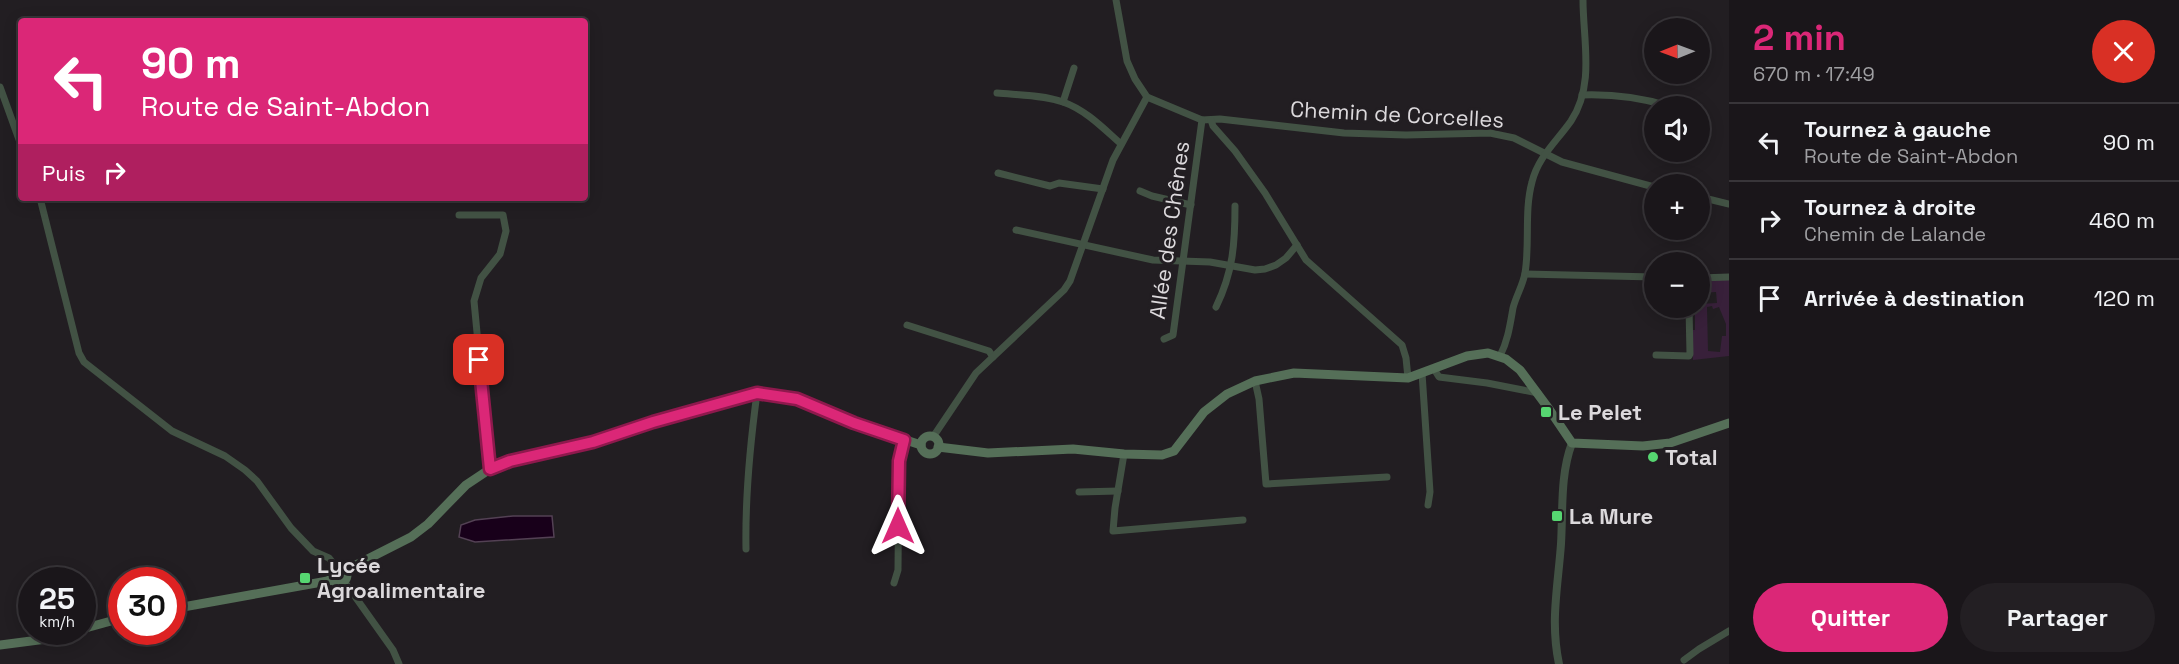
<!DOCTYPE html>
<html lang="fr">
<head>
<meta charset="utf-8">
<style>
  body { margin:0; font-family:"Space Grotesk",sans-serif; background:#231f23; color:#f1f3f6; height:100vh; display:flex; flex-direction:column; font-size:22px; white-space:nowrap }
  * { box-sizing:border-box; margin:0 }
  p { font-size:20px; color:#9f9fa2 }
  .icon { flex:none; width:33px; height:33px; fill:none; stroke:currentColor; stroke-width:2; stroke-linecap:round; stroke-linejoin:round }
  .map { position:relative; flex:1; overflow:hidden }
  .side { display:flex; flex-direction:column; background:#1a161a; width:450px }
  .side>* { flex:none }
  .top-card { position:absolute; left:18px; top:18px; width:570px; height:183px; border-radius:6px; box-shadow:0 3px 15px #0003,0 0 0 2px #383539; background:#db2777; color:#fff; overflow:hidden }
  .needle { width:39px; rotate:269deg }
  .buttons { position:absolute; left:1644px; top:18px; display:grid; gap:12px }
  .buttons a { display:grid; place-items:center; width:66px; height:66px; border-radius:50%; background:#1a161a; box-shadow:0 3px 15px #0003,0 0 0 2px #383539; font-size:30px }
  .speed { position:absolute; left:18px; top:567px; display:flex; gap:12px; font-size:30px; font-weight:700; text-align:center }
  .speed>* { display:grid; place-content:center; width:78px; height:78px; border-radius:50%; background:#1a161a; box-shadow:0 3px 15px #0003,0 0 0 2px #383539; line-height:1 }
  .speed small { font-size:15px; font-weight:400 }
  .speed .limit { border:9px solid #d22; background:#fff; color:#111 }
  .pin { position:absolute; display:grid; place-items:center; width:51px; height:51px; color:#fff; margin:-26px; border-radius:12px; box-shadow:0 3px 9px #0006 }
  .me { position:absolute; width:66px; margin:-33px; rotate:0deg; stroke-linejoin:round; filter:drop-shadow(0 0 4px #0008) }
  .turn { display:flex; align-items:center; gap:21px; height:126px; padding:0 24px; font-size:27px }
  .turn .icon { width:78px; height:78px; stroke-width:2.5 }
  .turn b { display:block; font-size:42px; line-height:51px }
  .then { display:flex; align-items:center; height:57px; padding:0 24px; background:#0003; gap:12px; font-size:22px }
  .round { display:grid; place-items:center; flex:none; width:63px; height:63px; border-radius:32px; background:#231f23 }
  .summary { display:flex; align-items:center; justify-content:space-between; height:102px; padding:0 24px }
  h1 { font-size:36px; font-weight:800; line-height:45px; color:#db2777 }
  .button { display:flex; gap:12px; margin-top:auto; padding:12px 24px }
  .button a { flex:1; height:69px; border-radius:36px; background:#db2777; color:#fff; font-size:24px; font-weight:800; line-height:69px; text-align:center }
  .button a+a { background:#231f23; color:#f1f3f6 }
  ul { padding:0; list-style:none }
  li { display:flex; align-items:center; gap:18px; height:78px; padding:0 24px; border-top:2px solid #383539 }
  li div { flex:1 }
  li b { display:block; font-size:22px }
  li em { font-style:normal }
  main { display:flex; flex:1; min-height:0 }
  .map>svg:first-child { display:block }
  .green { fill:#38203a; fill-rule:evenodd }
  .water { fill:#18001a; stroke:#534154; stroke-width:1.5 }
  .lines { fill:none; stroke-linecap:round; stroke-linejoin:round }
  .minor { stroke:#425244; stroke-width:7 }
  .tertiary { stroke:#425244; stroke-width:8 }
  .secondary { stroke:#556f58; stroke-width:9 }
  .route-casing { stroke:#8e194d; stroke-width:15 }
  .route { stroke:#db2777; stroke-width:10 }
  .poi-dot { fill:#56d671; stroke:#221e22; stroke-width:2 }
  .labels { text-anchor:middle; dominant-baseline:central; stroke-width:6; stroke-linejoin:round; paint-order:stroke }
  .street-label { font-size:22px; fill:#dcd9dc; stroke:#221e22 }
  .poi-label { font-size:22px; font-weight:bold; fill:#dcd9dc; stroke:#221e22; text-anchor:start }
</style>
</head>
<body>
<main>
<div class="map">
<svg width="1729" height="664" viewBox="0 0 1729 664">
  <rect width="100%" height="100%" fill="#221e22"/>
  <!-- green -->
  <path class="green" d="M1729,279V356L1693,360L1692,330H1695V308H1700V304L1717,303L1716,292L1700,293V280ZM1712,306L1713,309L1719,307L1726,324V336H1722L1720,352L1708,351L1707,307Z"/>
  <!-- water -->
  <polygon class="water" points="513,516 552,516 554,537 475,542 459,537 461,525 475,520"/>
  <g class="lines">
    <!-- minor -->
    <g class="minor">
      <polyline points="1116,0 1127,61 1135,79 1147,97 1202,120 1220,119 1344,133 1406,135 1490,133 1514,138 1562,162 1654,187"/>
      <polyline points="0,87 21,145"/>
      <path d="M997,93C1018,95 1043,95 1063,102C1086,110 1104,129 1121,144"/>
      <path d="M1582,95C1613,94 1639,97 1668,106"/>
      <polyline points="1063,102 1074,68"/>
      <polyline points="1211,120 1213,126 1235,151 1265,193 1306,260 1402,345 1406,358 1408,378"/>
      <polyline points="998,173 1050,186 1059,183 1103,189"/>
      <polyline points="1140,191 1152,196 1191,205"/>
      <polyline points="1700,197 1729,204"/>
      <polyline points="40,198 79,353 84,362 172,431 225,456 245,470 257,481 291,528 313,551 329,558 336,567"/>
      <polyline points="459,215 503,215 506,231 500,254 481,278 474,301 490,469"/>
      <polyline points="1016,230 1153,260 1210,262 1255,270 1265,269 1276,265 1286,258 1297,245"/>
      <polyline points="1525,274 1654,277"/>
      <polyline points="1700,278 1729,277"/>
      <path d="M1216,307C1233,272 1235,244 1235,206"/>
      <polyline points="907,325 989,351 993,357"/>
      <polyline points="1164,339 1173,335 1202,120"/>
      <polyline points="1656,355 1689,356 1690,354 1689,308"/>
      <path d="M1500,356C1508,340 1510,325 1513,308C1516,296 1523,285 1525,273C1530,244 1524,211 1532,182C1538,157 1557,141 1571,121C1595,85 1583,40 1583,0"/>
      <polyline points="1434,369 1439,377 1487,383 1538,393"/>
      <polyline points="1422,373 1430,492 1428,505"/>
      <polyline points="1255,381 1259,399 1266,484 1387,477"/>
      <polyline points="933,437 976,373 1064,290 1070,281 1113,160 1147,97"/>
      <polyline points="1124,454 1115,508 1113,531 1243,520"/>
      <polyline points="1079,492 1118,491"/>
      <path d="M746,549C745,496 750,445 757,393"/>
      <polyline points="344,581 393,650 399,664"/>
      <polyline points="894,583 898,570 899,461 904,440"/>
      <polyline points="1684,660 1699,649 1729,631"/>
    </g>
    <!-- tertiary -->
    <path class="tertiary" d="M1559,664C1550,622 1558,586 1561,544C1563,510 1560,475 1572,443"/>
    <!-- secondary -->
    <g class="secondary">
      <circle cx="930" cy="445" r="9"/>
      <polyline points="938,447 988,453 1073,449 1124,454 1162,455 1174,451 1204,412 1227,394 1255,381 1294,373 1408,378 1467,356 1488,353 1506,359 1520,370 1549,409 1572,443 1643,446 1670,443 1729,423"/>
      <circle cx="339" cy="575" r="8"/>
      <polyline points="346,570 411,537 428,524 466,485 490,469 510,461 593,443 653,422 757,393 797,399 854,423 921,445"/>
      <polyline points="172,609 333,580"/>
      <polyline points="82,629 122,618"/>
      <polyline points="0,645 54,638 75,632"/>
    </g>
  </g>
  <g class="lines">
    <!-- route casing -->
    <g class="route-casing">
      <polyline id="route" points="479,360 490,469 510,461 593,442 653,422 757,393 797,399 854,423 904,440 899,461 898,526"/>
    </g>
    <!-- route -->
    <use href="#route" class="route"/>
  </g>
  <!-- markers -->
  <g class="poi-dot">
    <rect x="1540" y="406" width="12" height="12" rx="3"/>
    <circle cx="1653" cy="457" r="6"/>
    <rect x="1551" y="510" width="12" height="12" rx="3"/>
    <rect x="299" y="572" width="12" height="12" rx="3"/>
  </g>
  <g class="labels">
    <!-- street labels -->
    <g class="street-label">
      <text transform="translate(1397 114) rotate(3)">Chemin de Corcelles</text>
      <text transform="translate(1169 230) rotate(-82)">Allée des Chênes</text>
    </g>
    <!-- poi labels -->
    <g class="poi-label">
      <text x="1558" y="412">Le Pelet</text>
      <text x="1665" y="457">Total</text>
      <text x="1569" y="516">La Mure</text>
      <text x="317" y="565">Lycée<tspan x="317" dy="25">Agroalimentaire</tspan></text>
    </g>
  </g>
</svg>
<div class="buttons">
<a><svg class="needle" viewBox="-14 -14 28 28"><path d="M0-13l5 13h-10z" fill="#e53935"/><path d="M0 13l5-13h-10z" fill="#9f9fa2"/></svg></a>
<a><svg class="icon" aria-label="sound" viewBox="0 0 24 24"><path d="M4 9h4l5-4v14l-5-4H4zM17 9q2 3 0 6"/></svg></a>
<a>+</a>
<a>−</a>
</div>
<div class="speed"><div>25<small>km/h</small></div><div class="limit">30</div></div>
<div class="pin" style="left:479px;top:360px;background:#d93025"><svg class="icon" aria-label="arrive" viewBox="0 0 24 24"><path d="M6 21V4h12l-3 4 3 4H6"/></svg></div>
<svg class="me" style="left:898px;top:526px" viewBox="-20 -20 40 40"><path d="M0-17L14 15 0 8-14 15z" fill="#db2777" stroke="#fff" stroke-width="4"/></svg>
<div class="top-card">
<div class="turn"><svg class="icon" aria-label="left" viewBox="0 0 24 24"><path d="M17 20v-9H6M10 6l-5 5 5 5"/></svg><div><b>90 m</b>Route de Saint-Abdon</div></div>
<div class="then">Puis<svg class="icon" aria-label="right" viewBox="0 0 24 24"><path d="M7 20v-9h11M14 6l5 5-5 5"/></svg></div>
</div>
</div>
<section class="side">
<div class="summary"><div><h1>2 min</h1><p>670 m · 17:49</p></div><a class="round" style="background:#d93025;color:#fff"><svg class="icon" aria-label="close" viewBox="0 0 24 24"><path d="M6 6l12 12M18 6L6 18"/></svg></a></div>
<ul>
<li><svg class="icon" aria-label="left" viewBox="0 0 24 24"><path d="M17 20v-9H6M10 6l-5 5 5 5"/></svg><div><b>Tournez à gauche</b><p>Route de Saint-Abdon</p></div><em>90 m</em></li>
<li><svg class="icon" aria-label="right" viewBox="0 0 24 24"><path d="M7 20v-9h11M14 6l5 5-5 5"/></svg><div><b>Tournez à droite</b><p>Chemin de Lalande</p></div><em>460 m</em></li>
<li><svg class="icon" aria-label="arrive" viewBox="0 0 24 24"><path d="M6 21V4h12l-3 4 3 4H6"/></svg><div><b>Arrivée à destination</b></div><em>120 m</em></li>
</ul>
<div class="button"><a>Quitter</a><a>Partager</a></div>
</section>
</main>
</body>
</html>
